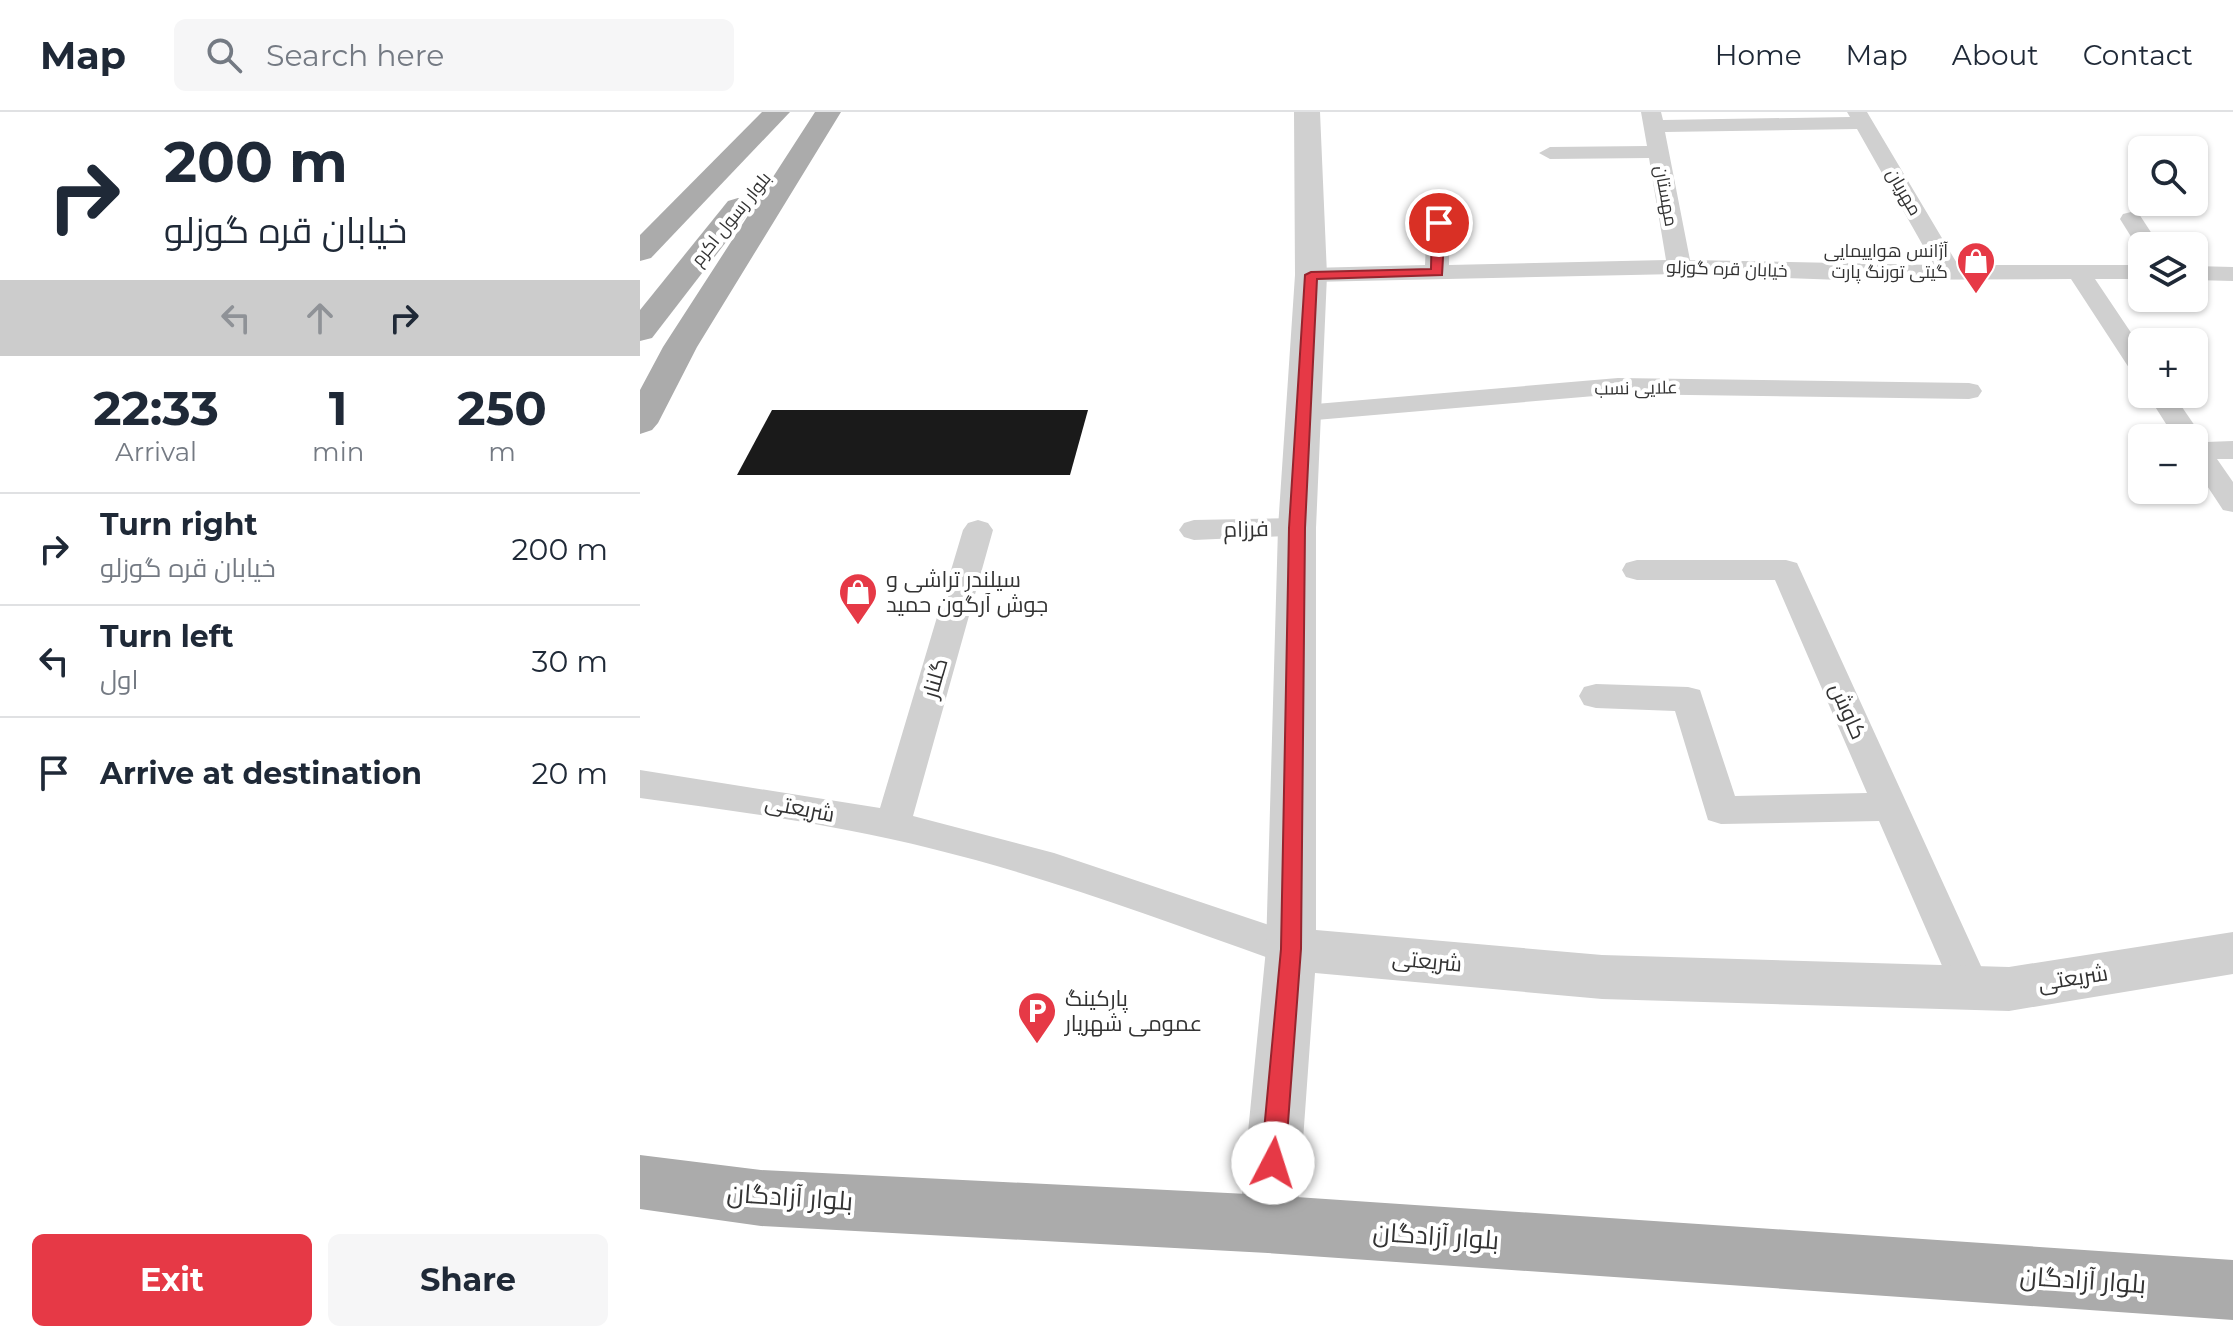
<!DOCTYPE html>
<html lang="en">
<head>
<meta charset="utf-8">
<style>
  body { margin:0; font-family:Montserrat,Cairo,sans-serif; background:#f6f6f7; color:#1f2937; height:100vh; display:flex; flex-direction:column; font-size:30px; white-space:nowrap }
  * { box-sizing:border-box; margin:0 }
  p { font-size:26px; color:#747a83 }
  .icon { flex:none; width:44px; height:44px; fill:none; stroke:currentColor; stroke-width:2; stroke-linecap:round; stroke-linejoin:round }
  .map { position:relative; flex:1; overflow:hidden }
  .panel { display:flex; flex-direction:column; background:#fff; width:640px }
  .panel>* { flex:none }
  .top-card { background:#fff; color:#1f2937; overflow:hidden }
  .controls { position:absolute; left:1488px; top:24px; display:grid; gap:16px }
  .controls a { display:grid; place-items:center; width:80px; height:80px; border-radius:12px; background:#fff; box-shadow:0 2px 6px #0004; font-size:40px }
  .pin { position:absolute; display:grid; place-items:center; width:68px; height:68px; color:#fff; margin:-34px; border:4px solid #fff; border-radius:50%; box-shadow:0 2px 8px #0007 }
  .me { position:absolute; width:88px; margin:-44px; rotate:5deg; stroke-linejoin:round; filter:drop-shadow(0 0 6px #0008) }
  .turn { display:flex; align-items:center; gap:28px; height:168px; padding:0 32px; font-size:36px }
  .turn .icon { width:104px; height:104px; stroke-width:2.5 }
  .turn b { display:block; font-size:56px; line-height:68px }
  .lanes { display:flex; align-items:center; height:76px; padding:0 32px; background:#0003; justify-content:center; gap:40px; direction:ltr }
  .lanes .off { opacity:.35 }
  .eta { display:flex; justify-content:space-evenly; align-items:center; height:136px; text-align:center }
  .eta b { font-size:48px; font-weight:700; line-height:56px }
  .action { display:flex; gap:16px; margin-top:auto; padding:16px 32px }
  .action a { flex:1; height:92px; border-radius:12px; background:#e63946; color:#fff; font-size:32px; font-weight:700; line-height:92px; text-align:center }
  .action a+a { background:#f6f6f7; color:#1f2937 }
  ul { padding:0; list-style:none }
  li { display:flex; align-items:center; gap:24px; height:112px; padding:0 32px; border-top:2px solid #e0e1e3 }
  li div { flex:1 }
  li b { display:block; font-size:30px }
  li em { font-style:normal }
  header { display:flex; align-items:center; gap:48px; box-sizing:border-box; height:112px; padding:0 40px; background:#fff; border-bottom:2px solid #e0e1e3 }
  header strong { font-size:38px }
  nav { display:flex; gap:44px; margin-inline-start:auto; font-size:28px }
  .search { width:560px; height:72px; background:#f6f6f7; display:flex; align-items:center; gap:20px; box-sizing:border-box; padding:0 28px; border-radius:12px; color:#747a83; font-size:30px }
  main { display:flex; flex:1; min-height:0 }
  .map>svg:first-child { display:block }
  .building { fill:#1a1a1a }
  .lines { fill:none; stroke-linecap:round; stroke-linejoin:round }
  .minor { fill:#d0d0d0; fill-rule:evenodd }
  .tertiary { fill:#d0d0d0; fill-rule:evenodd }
  .primary { fill:#ababab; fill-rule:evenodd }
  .route { fill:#e63946; stroke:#96252e; stroke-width:2 }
  .labels { text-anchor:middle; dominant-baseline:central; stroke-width:8; stroke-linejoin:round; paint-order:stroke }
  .far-street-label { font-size:18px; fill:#333; stroke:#fff }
  .far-poi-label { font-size:18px; fill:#333; stroke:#fff; text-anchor:end }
  .street-label { font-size:22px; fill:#333; stroke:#fff }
  .poi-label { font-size:22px; fill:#333; stroke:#fff; text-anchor:start }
  .near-street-label { font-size:26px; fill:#333; stroke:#fff }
</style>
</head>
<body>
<header>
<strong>Map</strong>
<div class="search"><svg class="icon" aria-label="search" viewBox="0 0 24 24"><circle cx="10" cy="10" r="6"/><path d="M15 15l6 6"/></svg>Search here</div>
<nav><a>Home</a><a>Map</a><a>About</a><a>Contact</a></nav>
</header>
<main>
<section class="panel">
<div class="top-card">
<div class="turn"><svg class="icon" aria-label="right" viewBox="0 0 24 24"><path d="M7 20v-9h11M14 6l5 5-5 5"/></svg><div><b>200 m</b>خیابان قره گوزلو</div></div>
<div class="lanes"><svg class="icon off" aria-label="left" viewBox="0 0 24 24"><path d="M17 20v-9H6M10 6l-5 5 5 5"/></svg><svg class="icon off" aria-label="ahead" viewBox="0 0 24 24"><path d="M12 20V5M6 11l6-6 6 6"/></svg><svg class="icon" aria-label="right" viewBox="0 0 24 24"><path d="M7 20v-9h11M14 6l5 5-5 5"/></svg></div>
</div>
<div class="eta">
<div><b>22:33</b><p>Arrival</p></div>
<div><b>1</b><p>min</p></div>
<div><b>250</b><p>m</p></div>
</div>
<ul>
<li><svg class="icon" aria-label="right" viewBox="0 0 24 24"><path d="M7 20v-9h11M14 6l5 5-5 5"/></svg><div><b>Turn right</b><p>خیابان قره گوزلو</p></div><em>200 m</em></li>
<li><svg class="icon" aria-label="left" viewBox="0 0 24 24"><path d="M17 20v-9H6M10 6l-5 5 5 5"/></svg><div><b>Turn left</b><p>اول</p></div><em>30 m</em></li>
<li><svg class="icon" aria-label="arrive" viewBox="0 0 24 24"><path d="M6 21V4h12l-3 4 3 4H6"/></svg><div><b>Arrive at destination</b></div><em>20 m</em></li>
</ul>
<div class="action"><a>Exit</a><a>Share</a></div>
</section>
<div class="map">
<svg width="1593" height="1230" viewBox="0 0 1593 1230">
  <rect width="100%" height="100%" fill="#fff"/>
  <!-- building -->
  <polygon class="building" points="132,298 448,298 430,363 97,363"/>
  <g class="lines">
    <!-- minor -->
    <g class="minor">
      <path d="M1001,0H1021L1023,8L1210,5L1207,0H1227L1318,153H1502V167H1455L1502,237V264L1493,262L1431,167L1202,168L1038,162L671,170L663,168L659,163L663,158L671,156L785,153L788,87L799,80L810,87L809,153L1026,148L1009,46L910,47L899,41L910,35L1007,34ZM1217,17L1294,153L1050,148L1025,20Z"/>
      <polygon points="1491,100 1499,102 1520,134 1502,134 1500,139 1480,107 1483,102"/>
      <polygon points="1554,154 1593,155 1593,169 1554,168"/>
      <polygon points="978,266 1329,271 1338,273 1342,279 1338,285 1329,287 978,282 664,309 654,307 650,301 654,295 664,293"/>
      <polygon points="1507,282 1533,282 1566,330 1593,329 1593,347 1577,347 1593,370 1593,400 1583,398 1554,354 1554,326 1535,326"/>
      <polygon points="657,406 667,409 672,416 667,423 554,428 544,425 539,418 544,411 554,408"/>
      <path d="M338,408L348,411L353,418L273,704L414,741L665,825L670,837L665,849L651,854C533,812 415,767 293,737C197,713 98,699 0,686V658L240,696L323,418L328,411Z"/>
      <polygon points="997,448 1146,448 1157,451 1351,876 1345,888 1331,893 1317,888 1239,709 1081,712 1068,708 1035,599 956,596 944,593 939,584 944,575 956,572 1048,575 1060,578 1095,684 1227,681 1135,468 997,468 986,465 982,458 986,451"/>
    </g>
    <!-- tertiary -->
    <polygon class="tertiary" points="654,0 680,0 687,163 676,416 676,818 962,843 1369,855 1593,820 1593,862 1369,899 962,887 675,861 657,1112 649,1132 628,1141 607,1132 599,1112 626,837 638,416 655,163"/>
    <!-- primary -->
    <g class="primary">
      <polygon points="122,0 150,0 11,146 0,149 0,123"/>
      <polygon points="175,0 201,0 57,235 18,311 12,318 0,322 0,278 23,235"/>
      <polygon points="98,86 108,89 113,95 12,226 0,229 0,198 88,89"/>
      <polygon points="0,1043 121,1058 628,1083 1593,1148 1593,1208 628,1141 121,1114 0,1097"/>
    </g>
  </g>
  <!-- route -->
  <polygon class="route" points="799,108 805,111 802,163 677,167 665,416 661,837 645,1051 641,1059 633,1062 625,1059 621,1051 641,837 649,416 665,163 671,160 791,157 792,111"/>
  <!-- icons -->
  <defs>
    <g id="shop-pin" transform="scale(2)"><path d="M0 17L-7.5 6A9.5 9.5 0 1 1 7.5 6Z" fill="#e63946" stroke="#fff"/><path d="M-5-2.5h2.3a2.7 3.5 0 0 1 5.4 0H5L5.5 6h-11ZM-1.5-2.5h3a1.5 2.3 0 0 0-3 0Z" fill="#fff"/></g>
    <g id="parking-pin" transform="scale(2)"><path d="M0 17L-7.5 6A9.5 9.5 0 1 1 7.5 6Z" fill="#e63946" stroke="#fff"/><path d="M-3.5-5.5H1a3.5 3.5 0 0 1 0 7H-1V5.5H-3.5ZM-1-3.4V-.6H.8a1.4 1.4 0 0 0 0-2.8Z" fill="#fff"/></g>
  </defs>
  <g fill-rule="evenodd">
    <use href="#shop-pin" x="1336" y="149"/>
    <use href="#shop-pin" x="218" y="480"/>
    <use href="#parking-pin" x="397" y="899"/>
  </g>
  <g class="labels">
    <!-- far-street labels -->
    <g class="far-street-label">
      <text transform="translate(1264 80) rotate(60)">مهریان</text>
      <text transform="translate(1026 84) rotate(80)">مهستان</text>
      <text transform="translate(91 107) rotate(-51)">بلوار رسول اکرم</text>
      <text transform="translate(1087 157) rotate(2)">خیابان قره گوزلو</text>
      <text transform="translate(996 276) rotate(-1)">علایی نسب</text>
    </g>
    <!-- far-poi labels -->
    <g class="far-poi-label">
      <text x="1308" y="139">آژانس هواپیمایی<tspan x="1308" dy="21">گیتی تورنگ پارت</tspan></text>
    </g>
    <!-- street labels -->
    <g class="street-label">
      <text transform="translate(606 417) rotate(-1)">فرزام</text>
      <text transform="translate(295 566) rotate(-74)">گلنار</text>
      <text transform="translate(1208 599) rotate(66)">کاوش</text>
      <text transform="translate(160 696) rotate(11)">شریعتی</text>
      <text transform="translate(787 849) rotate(5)">شریعتی</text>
      <text transform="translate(1433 866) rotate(-9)">شریعتی</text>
    </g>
    <!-- poi labels -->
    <g class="poi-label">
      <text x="246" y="467">سیلندر تراشی و<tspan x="246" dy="25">جوش آرگون حمید</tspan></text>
      <text x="425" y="886">پارکینگ<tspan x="425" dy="25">عمومی شهریار</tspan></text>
    </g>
    <!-- near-street labels -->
    <g class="near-street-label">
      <text transform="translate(150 1085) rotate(4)">بلوار آزادگان</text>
      <text transform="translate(796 1124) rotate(4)">بلوار آزادگان</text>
      <text transform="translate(1443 1168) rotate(4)">بلوار آزادگان</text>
    </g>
  </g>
</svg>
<div class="controls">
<a><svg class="icon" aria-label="search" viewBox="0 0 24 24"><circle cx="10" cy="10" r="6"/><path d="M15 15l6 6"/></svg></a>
<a><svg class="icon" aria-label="layers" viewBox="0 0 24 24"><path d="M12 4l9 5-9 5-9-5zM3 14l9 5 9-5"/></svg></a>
<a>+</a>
<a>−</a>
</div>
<div class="pin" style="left:799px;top:111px;background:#d93025"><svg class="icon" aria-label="arrive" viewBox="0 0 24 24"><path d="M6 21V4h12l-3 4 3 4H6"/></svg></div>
<svg class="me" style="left:633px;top:1051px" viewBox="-20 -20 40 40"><circle r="19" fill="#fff"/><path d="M0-13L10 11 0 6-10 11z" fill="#e63946"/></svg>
</div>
</main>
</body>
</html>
